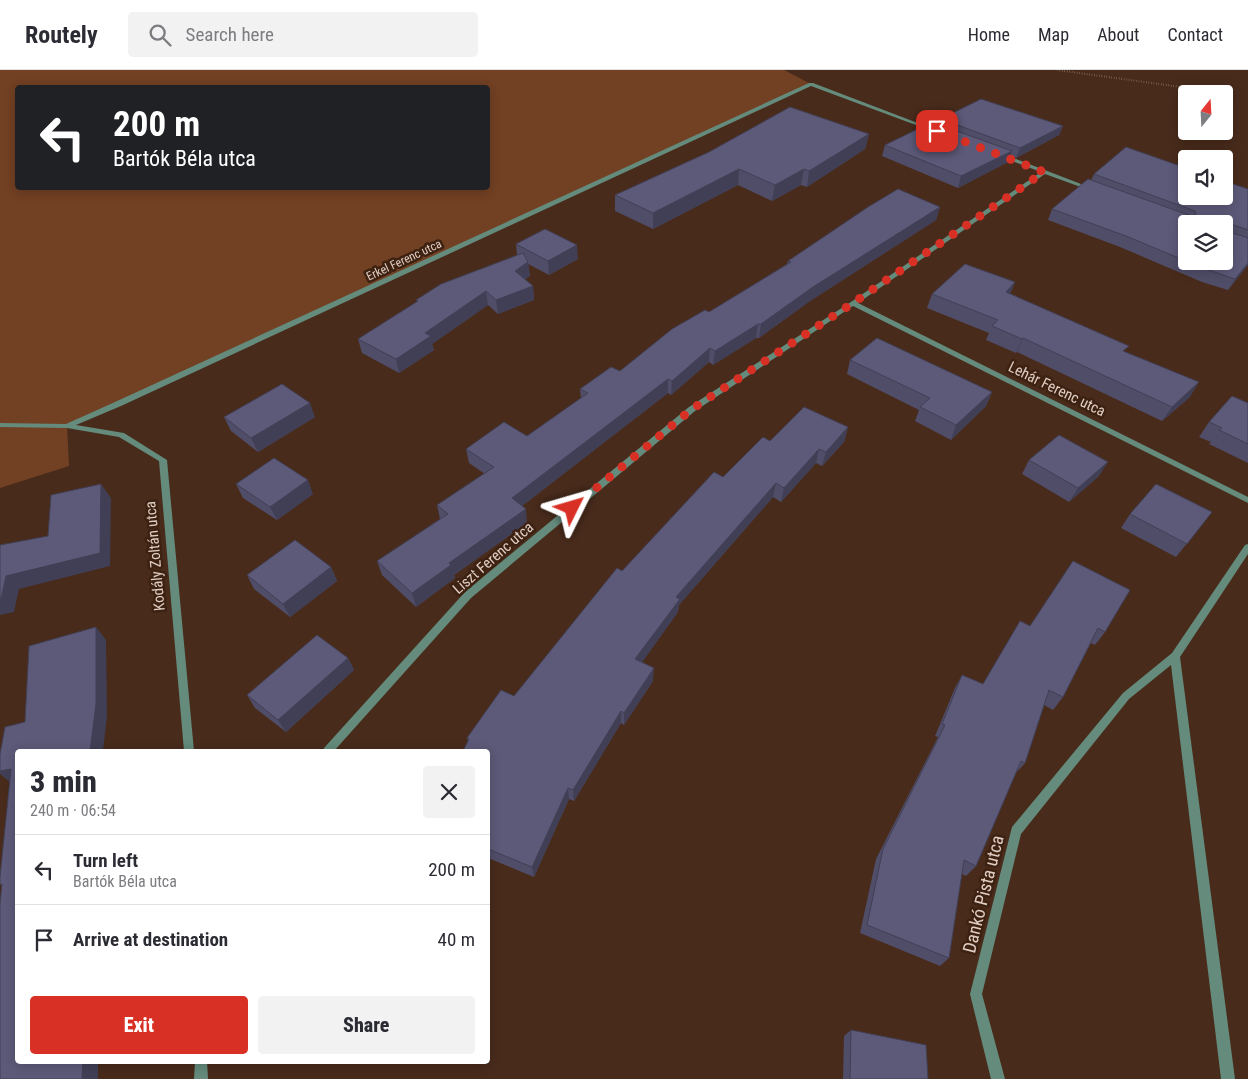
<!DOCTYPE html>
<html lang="en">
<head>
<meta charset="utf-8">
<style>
  body { margin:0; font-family:"Roboto Condensed",sans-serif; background:#f2f2f3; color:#2b2b33; height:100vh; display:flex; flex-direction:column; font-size:19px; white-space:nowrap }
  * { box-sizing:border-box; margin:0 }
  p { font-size:16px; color:#7c7c81 }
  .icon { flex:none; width:28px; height:28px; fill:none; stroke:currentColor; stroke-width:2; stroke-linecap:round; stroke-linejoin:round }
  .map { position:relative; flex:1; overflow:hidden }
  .side { position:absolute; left:15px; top:679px; width:475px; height:315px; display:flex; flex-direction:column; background:#fff; border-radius:5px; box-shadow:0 2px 12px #0003 }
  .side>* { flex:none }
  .guide { position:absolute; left:15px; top:15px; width:475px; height:105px; border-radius:5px; box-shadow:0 2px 12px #0003; background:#202124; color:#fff; overflow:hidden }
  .needle { width:32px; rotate:18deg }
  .fabs { position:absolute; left:1178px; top:15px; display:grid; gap:10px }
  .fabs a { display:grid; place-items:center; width:55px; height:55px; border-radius:5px; background:#fff; box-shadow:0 2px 12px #0003; font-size:25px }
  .pin { position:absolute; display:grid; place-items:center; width:42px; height:42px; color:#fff; margin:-21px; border-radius:10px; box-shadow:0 2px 8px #0006 }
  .me { position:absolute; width:55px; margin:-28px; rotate:50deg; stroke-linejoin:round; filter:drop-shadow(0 0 4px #0008) }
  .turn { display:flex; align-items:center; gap:18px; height:105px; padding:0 15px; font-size:22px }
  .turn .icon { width:65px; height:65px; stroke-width:2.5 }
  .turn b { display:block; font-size:35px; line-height:42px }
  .round { display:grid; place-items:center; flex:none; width:52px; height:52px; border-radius:5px; background:#f2f2f3 }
  .overview { display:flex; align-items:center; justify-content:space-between; height:85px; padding:0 15px }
  h1 { font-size:30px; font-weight:800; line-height:38px }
  .button { display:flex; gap:10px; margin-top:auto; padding:10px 15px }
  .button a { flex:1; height:58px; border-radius:5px; background:#d93025; color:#fff; font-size:20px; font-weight:800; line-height:58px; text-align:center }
  .button a+a { background:#f2f2f3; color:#2b2b33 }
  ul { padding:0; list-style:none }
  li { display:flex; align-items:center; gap:15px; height:70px; padding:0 15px; border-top:1px solid #e1e1e2 }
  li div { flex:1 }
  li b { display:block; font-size:19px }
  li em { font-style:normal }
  header { display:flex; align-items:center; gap:30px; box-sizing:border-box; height:70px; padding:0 25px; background:#fff; border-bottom:1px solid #e1e1e2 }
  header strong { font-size:24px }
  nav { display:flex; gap:28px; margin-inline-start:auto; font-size:18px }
  .search { width:350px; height:45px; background:#f2f2f3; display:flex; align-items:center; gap:12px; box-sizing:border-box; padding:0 18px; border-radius:5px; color:#7c7c81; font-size:19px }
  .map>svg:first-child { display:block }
  .green { fill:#724023; fill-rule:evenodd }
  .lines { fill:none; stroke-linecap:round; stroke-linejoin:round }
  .path { stroke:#9a8376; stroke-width:2; stroke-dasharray:0.5 2; stroke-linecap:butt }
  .minor { fill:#648b7c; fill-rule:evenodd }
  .wall { fill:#504d68 }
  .shaded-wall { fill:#413f55 }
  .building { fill:#5d5a79; stroke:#413f55 }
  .route { stroke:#d93025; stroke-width:9; stroke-dasharray:0 16.2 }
  .labels { text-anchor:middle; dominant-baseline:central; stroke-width:5; stroke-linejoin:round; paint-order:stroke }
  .far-street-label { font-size:12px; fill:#e0cdc3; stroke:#3d2111 }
  .street-label { font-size:15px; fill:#e0cdc3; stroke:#3d2111 }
  .near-street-label { font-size:18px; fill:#e0cdc3; stroke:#3d2111 }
</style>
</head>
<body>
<header>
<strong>Routely</strong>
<div class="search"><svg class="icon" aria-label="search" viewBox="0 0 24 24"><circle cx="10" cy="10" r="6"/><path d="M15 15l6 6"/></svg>Search here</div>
<nav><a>Home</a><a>Map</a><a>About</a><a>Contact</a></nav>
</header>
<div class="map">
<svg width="1248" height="1009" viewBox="0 0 1248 1009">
  <rect width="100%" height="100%" fill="#482b1b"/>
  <!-- green -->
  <path class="green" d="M0,0H784L811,14L67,356L69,396L0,418ZM18,18H488V118H18Z"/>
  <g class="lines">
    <!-- path -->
    <polyline class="path" points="1057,0 1181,17"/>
    <!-- minor -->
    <g class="minor">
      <polygon points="809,13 813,13 936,60 932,61 811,16 121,336 76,355 124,363 167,390 194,681 184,681 159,391 119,367 67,358 0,357 0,353 66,354 115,332"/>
      <polygon points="998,82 1094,119 1089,120 1045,104 858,233 1248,427 1248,433 853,236 695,341 471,528 334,681 323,681 324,678 465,522 689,337 851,232 1041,102 996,85 995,84"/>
      <polygon points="1248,474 1248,484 1180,587 1235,1009 1221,1009 1171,595 1129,629 1021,764 982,924 1005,1009 991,1009 970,924 1012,757 1123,623 1172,583 1245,475"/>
      <polygon points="195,991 207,991 208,1009 194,1009"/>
    </g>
  </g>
  <!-- wall -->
  <g class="wall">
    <polygon points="941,49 1063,56 1059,65 1016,88 1010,85 1008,92 958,118 882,86 885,75 939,54"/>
    <polygon points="869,64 865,79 807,117 801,115 772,131 738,115 653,159 615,141 615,125"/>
    <polygon points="1094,104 1248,119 1248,195 1228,220 1202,212 1120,177 1048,150 1052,139 1091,110"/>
    <polygon points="940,137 936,150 810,231 759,268 756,268 713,295 709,292 671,325 668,323 522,436 527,453 454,505 455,508 416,537 382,505 377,491 440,449 437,435 485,404 469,393 466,379 527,366 581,328 580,319 620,301 709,242 787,194 788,191"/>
    <polygon points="516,174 578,189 549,205 528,194 530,206 525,209 533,216 534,230 498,244 488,235 432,274 434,280 399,303 362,283 358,269 417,232 416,230 517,185"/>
    <polygon points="1015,212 1010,224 1125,282 1190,327 1162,351 1017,282 1016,283 986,270 989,263 927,238 932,224"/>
    <polygon points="850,290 992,322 986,336 951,370 915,351 919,340 847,304"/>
    <polygon points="1248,333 1248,393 1209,374 1211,372 1199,367 1209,352"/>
    <polygon points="224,347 315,347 258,382 231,361"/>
    <polygon points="848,357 844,372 822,396 816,393 781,432 773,427 679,535 678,542 642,592 653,611 624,655 621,653 574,731 569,729 534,807 488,788 488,681 468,671 467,668 514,626 622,501 723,407 770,371"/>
    <polygon points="1029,390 1099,406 1069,432 1022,404"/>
    <polygon points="236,414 313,424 277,450 243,428"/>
    <polygon points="1212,442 1176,487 1121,458 1130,444"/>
    <polygon points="1073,491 1105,562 1095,575 1091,573 1063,627 1053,640 1044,635 1025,693 1015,704 976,796 966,806 962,804 949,888 940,896 860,863 876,789 938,667 935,666 955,618 962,605 983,614 1020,551 1030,556"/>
    <polygon points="331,497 337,511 290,547 254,519 247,505"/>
    <polygon points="348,588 354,600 286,662 255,638 247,625"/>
    <polygon points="851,960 928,1009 843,1009 844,966"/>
  </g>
  <!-- shaded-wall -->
  <g class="shaded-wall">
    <polygon points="1063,56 1059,65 1016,88 1020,78"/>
    <polygon points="869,64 865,79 807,117 809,101"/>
    <polygon points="1012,81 1008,92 958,118 961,106"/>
    <polygon points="739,99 738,115 653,159 653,143"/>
    <polygon points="804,99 801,115 772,131 775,115"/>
    <polygon points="940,137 936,150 810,231 759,268 761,254 813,217"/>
    <polygon points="577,175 578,189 549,205 548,191"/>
    <polygon points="528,192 530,206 517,215 515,201"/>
    <polygon points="1248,193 1248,195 1228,220 1235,209"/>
    <polygon points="1015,212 1009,226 1006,222"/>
    <polygon points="533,216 534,230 498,244 496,230"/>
    <polygon points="486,221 488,235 432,274 434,280 399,303 396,289 425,263"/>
    <polygon points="758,254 756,268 713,295 715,281"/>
    <polygon points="1023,268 1017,282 1016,283 1022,269"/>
    <polygon points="710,278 709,292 671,325 672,311"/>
    <polygon points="668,309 668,323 514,442 512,428"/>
    <polygon points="1199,312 1190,327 1162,351 1172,337"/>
    <polygon points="992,322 986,336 951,370 956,355"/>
    <polygon points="310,333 315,347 258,382 251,368"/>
    <polygon points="848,357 844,372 822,396 826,382"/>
    <polygon points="819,379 816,393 781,432 784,418"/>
    <polygon points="1108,392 1099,406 1069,432 1078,418"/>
    <polygon points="308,410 313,424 277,450 270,437"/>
    <polygon points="776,413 773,427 679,535 678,542 635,602 635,589 676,527"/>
    <polygon points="101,414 111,428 110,496 19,519 14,542 0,545 0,529 6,506 100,483"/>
    <polygon points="526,439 527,453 454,505 455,508 416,537 412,523 449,493"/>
    <polygon points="331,497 337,511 290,547 283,534"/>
    <polygon points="96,557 106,570 107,646 103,681 90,681"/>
    <polygon points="348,588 354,600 286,662 278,650"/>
    <polygon points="654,598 653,611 624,655 624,643"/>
    <polygon points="621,641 621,653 574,731 573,720"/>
    <polygon points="11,699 11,713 0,704 0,701"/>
    <polygon points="568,718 569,729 534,807 532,797"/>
    <polygon points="83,991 98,991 98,1009 82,1009"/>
  </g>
  <!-- building -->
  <g class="building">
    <polygon points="981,29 1063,56 1020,78 941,49"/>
    <polygon points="790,37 869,64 809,101 804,99 775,115 739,99 653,143 615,125 709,82"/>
    <polygon points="932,52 1012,81 961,106 885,75"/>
    <polygon points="1126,77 1186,98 1186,126 1224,126 1224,111 1248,119 1248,160 1231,154 1229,156 1230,162 1248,168 1248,193 1235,209 1209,200 1187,191 1224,191 1224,154 1186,154 1186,191 1126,166 1052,139 1088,109 1194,147 1196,143 1195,141 1094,104"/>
    <polygon points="898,119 940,137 813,217 761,254 758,254 715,281 710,278 672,311 668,309 512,428 526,439 449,493 451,495 412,523 377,491 448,444 437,435 494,397 466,379 504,352 527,366 588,323 580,319 611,297 620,301 672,259 705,240 709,242 791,192 788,191 868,137"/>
    <polygon points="545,159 577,175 548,191 516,174"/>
    <polygon points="523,183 528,192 515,201 533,216 496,230 486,221 425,263 431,266 396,289 358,269 418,231 416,230 441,214"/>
    <polygon points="965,194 1015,212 1006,222 1129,276 1123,281 1199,312 1172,337 1023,268 1022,269 992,256 998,250 932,224"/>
    <polygon points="877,268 992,322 956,355 920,337 930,328 850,290"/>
    <polygon points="282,314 310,333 251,368 224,347"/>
    <polygon points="1232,326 1248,333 1248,374 1219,360 1222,358 1209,352"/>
    <polygon points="804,337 848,357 826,382 819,379 784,418 776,413 676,527 680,529 635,589 654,598 624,643 621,641 573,720 568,718 532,797 488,779 488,681 463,681 469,669 467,668 501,620 514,626 617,498 622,501 714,402 723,407 763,367 770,371"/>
    <polygon points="1059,365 1108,392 1078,418 1029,390"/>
    <polygon points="274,388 308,410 270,437 236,414"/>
    <polygon points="101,414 100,483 6,506 1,529 0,529 0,475 48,466 51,425"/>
    <polygon points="1156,414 1212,442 1187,474 1130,444"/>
    <polygon points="295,470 331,497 283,534 247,505"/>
    <polygon points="1073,491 1130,520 1105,562 1098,558 1063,627 1049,620 1025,693 1021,691 976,796 964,790 949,888 867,855 883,779 945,655 942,654 962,605 983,614 1020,551 1030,556"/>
    <polygon points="96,557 96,634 90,681 18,681 18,991 83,991 82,1009 0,1009 0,834 2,814 0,815 0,807 11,699 0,701 0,684 5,657 25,652 29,576"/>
    <polygon points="317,565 348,588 278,650 247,625"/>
    <polygon points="851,960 926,975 928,1009 850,1009"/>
  </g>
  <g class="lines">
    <!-- route -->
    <polyline class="route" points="572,438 692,339 853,233 1044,102 937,61"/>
  </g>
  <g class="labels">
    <!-- far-street labels -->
    <g class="far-street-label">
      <text transform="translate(404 190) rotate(-25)">Erkel Ferenc utca</text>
    </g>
    <!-- street labels -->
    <g class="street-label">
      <text transform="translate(1057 319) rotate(26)">Lehár Ferenc utca</text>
      <text transform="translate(155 486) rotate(-95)">Kodály Zoltán utca</text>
      <text transform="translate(493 488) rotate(-41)">Liszt Ferenc utca</text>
    </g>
    <!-- near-street labels -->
    <g class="near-street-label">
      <text transform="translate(983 824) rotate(-76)">Dankó Pista utca</text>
    </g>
  </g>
</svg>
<div class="fabs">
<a><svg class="needle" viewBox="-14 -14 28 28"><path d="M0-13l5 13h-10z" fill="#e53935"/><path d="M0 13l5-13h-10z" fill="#7c7c81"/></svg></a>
<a><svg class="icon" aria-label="sound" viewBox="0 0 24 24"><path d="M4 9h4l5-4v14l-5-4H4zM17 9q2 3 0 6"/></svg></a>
<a><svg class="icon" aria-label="layers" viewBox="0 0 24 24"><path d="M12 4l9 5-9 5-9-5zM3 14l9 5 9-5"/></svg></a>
</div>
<div class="pin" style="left:937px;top:61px;background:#d93025"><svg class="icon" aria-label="arrive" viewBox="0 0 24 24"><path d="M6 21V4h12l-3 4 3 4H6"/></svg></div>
<svg class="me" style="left:572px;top:438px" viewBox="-20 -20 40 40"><path d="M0-17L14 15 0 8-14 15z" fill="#d93025" stroke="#fff" stroke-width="4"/></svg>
<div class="guide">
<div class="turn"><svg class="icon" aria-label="left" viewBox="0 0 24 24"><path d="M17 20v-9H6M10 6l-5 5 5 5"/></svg><div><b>200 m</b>Bartók Béla utca</div></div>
</div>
<section class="side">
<div class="overview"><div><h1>3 min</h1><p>240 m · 06:54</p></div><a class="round"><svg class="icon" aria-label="close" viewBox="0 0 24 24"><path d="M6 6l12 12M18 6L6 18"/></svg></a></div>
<ul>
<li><svg class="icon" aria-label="left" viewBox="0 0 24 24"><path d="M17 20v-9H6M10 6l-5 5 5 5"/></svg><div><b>Turn left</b><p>Bartók Béla utca</p></div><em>200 m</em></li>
<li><svg class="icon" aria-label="arrive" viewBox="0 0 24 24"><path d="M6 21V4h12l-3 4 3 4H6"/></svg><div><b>Arrive at destination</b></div><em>40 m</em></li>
</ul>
<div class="button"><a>Exit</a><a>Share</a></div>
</section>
</div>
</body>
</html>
